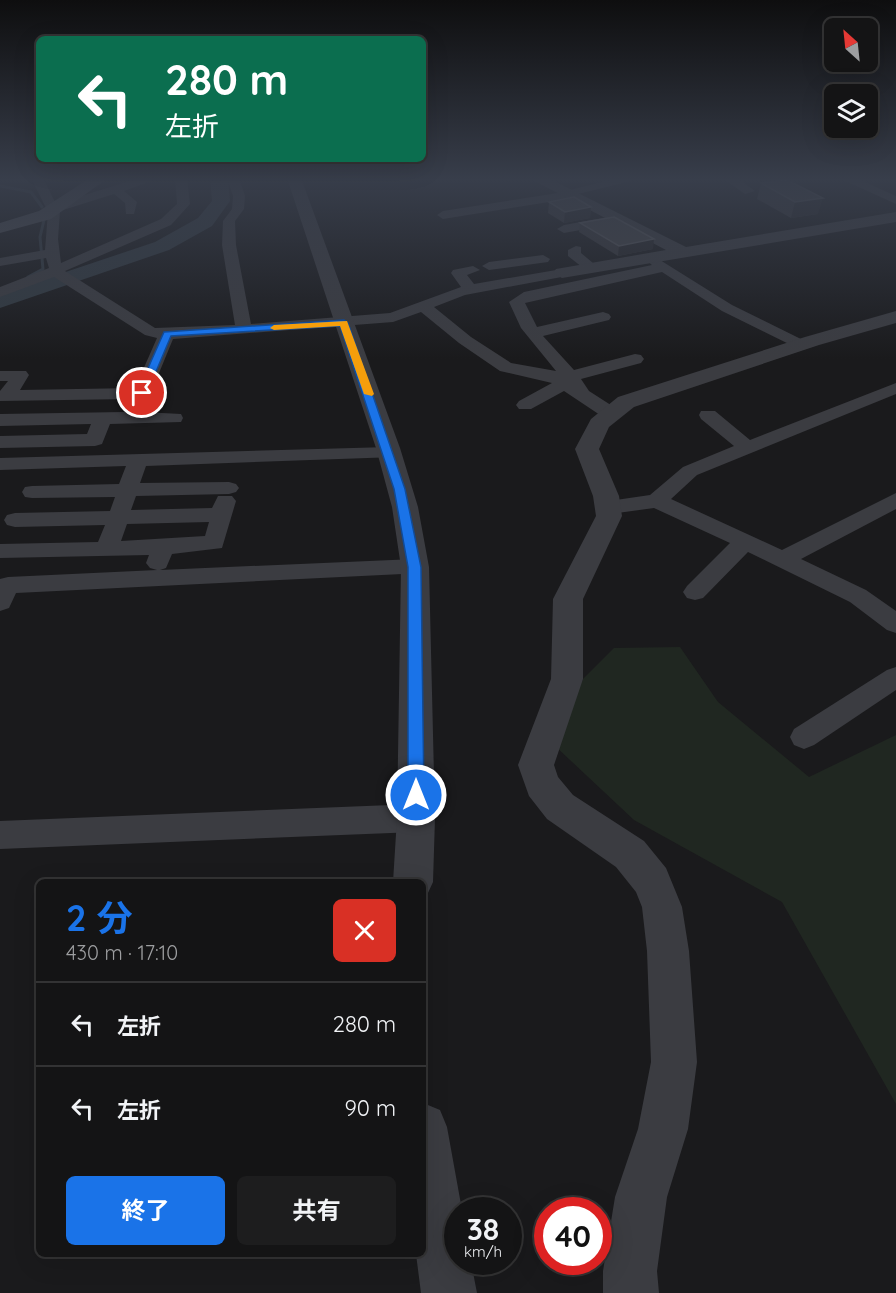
<!DOCTYPE html>
<html lang="ja">
<head>
<meta charset="utf-8">
<style>
  body { margin:0; font-family:Quicksand,"Noto Sans JP",sans-serif; background:#1d1d1e; color:#f1f3f6; height:100vh; display:flex; flex-direction:column; font-size:22px; white-space:nowrap }
  * { box-sizing:border-box; margin:0 }
  p { font-size:20px; color:#9d9ea0 }
  .icon { flex:none; width:33px; height:33px; fill:none; stroke:currentColor; stroke-width:2; stroke-linecap:round; stroke-linejoin:round }
  .map { position:relative; flex:1; overflow:hidden }
  .side { position:absolute; left:36px; top:879px; width:390px; height:378px; display:flex; flex-direction:column; background:#141415; border-radius:9px; box-shadow:0 6px 24px #0002,0 0 0 2px #333334 }
  .side>* { flex:none }
  .hud { position:absolute; left:36px; top:36px; width:390px; height:126px; border-radius:9px; box-shadow:0 6px 24px #0002,0 0 0 2px #333334; background:#0b6e4f; color:#fff; overflow:hidden }
  .needle { width:39px; rotate:333deg }
  .tools { position:absolute; left:824px; top:18px; display:grid; gap:12px }
  .tools a { display:grid; place-items:center; width:54px; height:54px; border-radius:9px; background:#141415; box-shadow:0 6px 24px #0002,0 0 0 2px #333334; font-size:30px }
  .speed { position:absolute; left:444px; top:1197px; display:flex; gap:12px; font-size:30px; font-weight:700; text-align:center }
  .speed>* { display:grid; place-content:center; width:78px; height:78px; border-radius:50%; background:#141415; box-shadow:0 6px 24px #0002,0 0 0 2px #333334; line-height:1 }
  .speed small { font-size:15px; font-weight:400 }
  .speed .limit { border:9px solid #d22; background:#fff; color:#111 }
  .pin { position:absolute; display:grid; place-items:center; width:51px; height:51px; color:#fff; margin:-26px; border:3px solid #fff; border-radius:50%; box-shadow:0 2px 6px #0007 }
  .me { position:absolute; width:66px; margin:-33px; rotate:0deg; stroke-linejoin:round; filter:drop-shadow(0 0 4px #0008) }
  .turn { display:flex; align-items:center; gap:21px; height:126px; padding:0 30px; font-size:27px }
  .turn .icon { width:78px; height:78px; stroke-width:2.5 }
  .turn b { display:block; font-size:42px; line-height:51px }
  .round { display:grid; place-items:center; flex:none; width:63px; height:63px; border-radius:9px; background:#1d1d1e }
  .head { display:flex; align-items:center; justify-content:space-between; height:102px; padding:0 30px }
  h1 { font-size:36px; font-weight:700; line-height:45px; color:#1a73e8 }
  .action { display:flex; gap:12px; margin-top:auto; padding:12px 30px }
  .action a { flex:1; height:69px; border-radius:9px; background:#1a73e8; color:#fff; font-size:24px; font-weight:700; line-height:69px; text-align:center }
  .action a+a { background:#1d1d1e; color:#f1f3f6 }
  ul { padding:0; list-style:none }
  li { display:flex; align-items:center; gap:18px; height:84px; padding:0 30px; border-top:2px solid #333334 }
  li div { flex:1 }
  li b { display:block; font-size:22px }
  li em { font-style:normal }
  .map>svg:first-child { display:block }
  .green { fill:#202721 }
  .lines { fill:none; stroke-linecap:round; stroke-linejoin:round }
  .stream { stroke:#313940; stroke-width:3 }
  .river { fill:#313940; fill-rule:evenodd }
  .minor { fill:#3b3c41; fill-rule:evenodd }
  .tertiary { fill:#3b3c41; fill-rule:evenodd }
  .secondary { fill:#494b51; fill-rule:evenodd }
  .wall { fill:#36363a }
  .shaded-wall { fill:#252528 }
  .building { fill:#434448; stroke:#54555a; stroke-width:1.5 }
  .route { fill:#1a73e8; stroke:#114b97; stroke-width:1.5 }
  .slow { fill:#f59e0b }
</style>
</head>
<body>
<div class="map">
<svg width="896" height="1293" viewBox="0 0 896 1293">
  <rect width="100%" height="100%" fill="#1a1a1c"/>
  <!-- green -->
  <polygon class="green" points="680,647 718,702 809,777 896,735 896,1104 782,902 634,820 554,745 583,679 614,648"/>
  <g class="lines">
    <!-- stream -->
    <g class="stream">
      <polyline points="0,186 31,192 42,207"/>
      <polyline points="28,277 43,269 40,237 44,220"/>
    </g>
    <!-- river -->
    <polygon class="river" points="210,178 228,178 230,201 212,226 169,250 0,308 0,294 155,242 198,218 212,201"/>
    <!-- minor -->
    <g class="minor">
      <polygon points="31,178 43,178 56,204 139,178 159,178 124,191 137,202 134,214 126,214 125,203 114,194 60,211 58,239 61,263 161,219 177,204 175,178 187,178 190,204 171,225 65,271 155,328 235,325 222,245 223,221 232,209 233,196 227,178 239,178 245,196 244,209 235,221 236,245 251,324 390,313 461,287 451,273 453,270 473,266 480,270 467,275 474,284 562,269 567,270 569,273 567,276 465,295 434,307 471,337 511,363 556,371 521,328 509,302 524,292 652,265 645,259 652,255 732,305 811,344 803,349 797,348 722,311 662,272 525,303 537,327 603,312 609,314 611,317 609,320 543,336 574,370 635,354 641,355 644,359 641,363 581,379 589,391 617,409 619,413 617,417 603,417 564,391 531,409 519,409 516,405 519,401 552,383 500,371 459,343 421,312 393,322 173,339 143,412 181,414 183,418 181,422 110,424 102,444 95,446 0,448 0,436 87,434 91,424 0,426 0,414 124,412 130,399 0,401 0,391 8,381 0,381 0,371 26,371 29,375 20,390 135,388 157,338 145,335 54,277 0,297 0,287 49,268 46,258 0,266 0,258 45,250 48,212"/>
      <polygon points="412,178 403,183 397,179 398,178"/>
      <polygon points="618,178 643,178 574,195 568,199 443,219 437,215 443,211 558,193"/>
      <polygon points="722,178 737,178 755,191 745,194"/>
      <polygon points="839,178 856,178 896,196 896,204"/>
      <polygon points="614,216 619,217 619,223 564,233 557,229 564,225"/>
      <polygon points="576,246 581,247 581,253 599,268 597,271 587,271 568,256 568,250"/>
      <polygon points="543,255 550,259 548,262 489,270 482,266 489,262"/>
      <polygon points="896,383 896,394 697,475 671,499 782,550 896,493 896,509 801,559 866,590 896,611 896,633 887,630 850,602 748,552 703,598 695,600 687,598 683,592 687,586 730,543 654,508 610,514 602,512 599,507 602,502 650,495 683,467 734,446 701,419 699,415 701,411 715,411 750,440"/>
      <path d="M389,447L396,449L399,453L396,457L146,466L140,483L229,482L236,484L239,488L236,492L229,494L136,496L131,510L212,508L218,496H232L236,501L222,548L172,554L166,568L160,570L415,559L423,561L427,567L423,573L16,593L9,608L0,611V579L8,577L157,570L150,568L146,563L149,555L0,558V544L98,542L105,525L15,527L7,525L4,520L7,515L15,513L110,511L115,497L32,498L25,497L22,492L25,487L32,486L119,484L126,466L0,470V458ZM209,522L205,536L121,541L127,524Z"/>
      <polygon points="896,667 896,690 814,745 804,749 794,745 790,737 794,729 887,670"/>
      <polygon points="416,804 427,808 431,818 427,828 416,832 0,849 0,821"/>
    </g>
    <!-- tertiary -->
    <g class="tertiary">
      <polygon points="287,178 301,178 400,448 418,507 429,567 435,818 433,882 427,895 423,897 423,882 393,882 397,818 401,567 392,507 376,448"/>
      <polygon points="529,178 548,178 686,247 896,212 896,222 562,278 553,273 556,269 666,250"/>
      <polygon points="896,311 896,323 819,345 634,407 609,427 599,449 619,496 622,516 583,599 583,679 554,765 558,777 573,795 644,841 666,868 682,907 689,951 697,1062 688,1129 667,1197 657,1271 659,1293 603,1293 603,1271 615,1197 638,1129 651,1062 647,951 642,907 636,892 616,867 547,819 529,796 518,765 551,679 553,599 596,516 593,496 575,449 591,419 618,397 805,337"/>
      <polygon points="423,1103 440,1110 447,1127 462,1210 458,1210 458,1262 471,1262 477,1293 421,1293 416,1254 423,1254"/>
    </g>
    <!-- secondary -->
    <polygon class="secondary" points="90,178 108,178 51,219 0,233 0,223 39,211"/>
  </g>
  <!-- wall -->
  <g class="wall">
    <polygon points="761,183 818,214 791,218 757,199"/>
    <polygon points="549,202 591,207 590,218 564,223 548,213"/>
    <polygon points="580,223 653,249 618,256 579,232"/>
  </g>
  <!-- shaded-wall -->
  <g class="shaded-wall">
    <polygon points="823,198 818,214 791,218 795,202"/>
    <polygon points="591,207 590,218 564,223 565,212"/>
    <polygon points="654,239 653,249 618,256 619,246"/>
  </g>
  <!-- building -->
  <g class="building">
    <polygon points="787,180 823,198 795,202 761,183"/>
    <polygon points="574,197 591,207 565,212 549,202"/>
    <polygon points="614,217 654,239 619,246 580,223"/>
  </g>
  <!-- sky -->
  <linearGradient id="sky" x2="0" y2="1"><stop stop-color="#0e0e0f"/><stop offset="0.5" stop-color="#383e4b"/><stop offset="1" stop-color="#383e4b" stop-opacity="0"/></linearGradient>
  <rect width="896" height="359" fill="url(#sky)"/>
  <!-- route -->
  <polygon class="route" points="344,320 348,323 405,489 421,567 424,795 422,800 410,800 408,795 408,567 394,489 340,326 171,336 147,393 142,396 137,393 164,332"/>
  <!-- slow -->
  <polygon class="slow" points="347,321 374,394 372,396 364,394 340,326 274,330 270,328 274,325"/>
</svg>
<div class="tools">
<a><svg class="needle" viewBox="-14 -14 28 28"><path d="M0-13l5 13h-10z" fill="#e53935"/><path d="M0 13l5-13h-10z" fill="#9d9ea0"/></svg></a>
<a><svg class="icon" aria-label="layers" viewBox="0 0 24 24"><path d="M12 4l9 5-9 5-9-5zM3 14l9 5 9-5"/></svg></a>
</div>
<div class="speed"><div>38<small>km/h</small></div><div class="limit">40</div></div>
<div class="pin" style="left:142px;top:393px;background:#d93025"><svg class="icon" aria-label="arrive" viewBox="0 0 24 24"><path d="M6 21V4h12l-3 4 3 4H6"/></svg></div>
<svg class="me" style="left:416px;top:795px" viewBox="-20 -20 40 40"><circle r="17" fill="#1a73e8" stroke="#fff" stroke-width="3"/><path d="M0-11L8 9 0 5-8 9z" fill="#fff"/></svg>
<div class="hud">
<div class="turn"><svg class="icon" aria-label="left" viewBox="0 0 24 24"><path d="M17 20v-9H6M10 6l-5 5 5 5"/></svg><div><b>280 m</b>左折</div></div>
</div>
<section class="side">
<div class="head"><div><h1>2 分</h1><p>430 m · 17:10</p></div><a class="round" style="background:#d93025;color:#fff"><svg class="icon" aria-label="close" viewBox="0 0 24 24"><path d="M6 6l12 12M18 6L6 18"/></svg></a></div>
<ul>
<li><svg class="icon" aria-label="left" viewBox="0 0 24 24"><path d="M17 20v-9H6M10 6l-5 5 5 5"/></svg><div><b>左折</b></div><em>280 m</em></li>
<li><svg class="icon" aria-label="left" viewBox="0 0 24 24"><path d="M17 20v-9H6M10 6l-5 5 5 5"/></svg><div><b>左折</b></div><em>90 m</em></li>
</ul>
<div class="action"><a>終了</a><a>共有</a></div>
</section>
</div>
</body>
</html>
